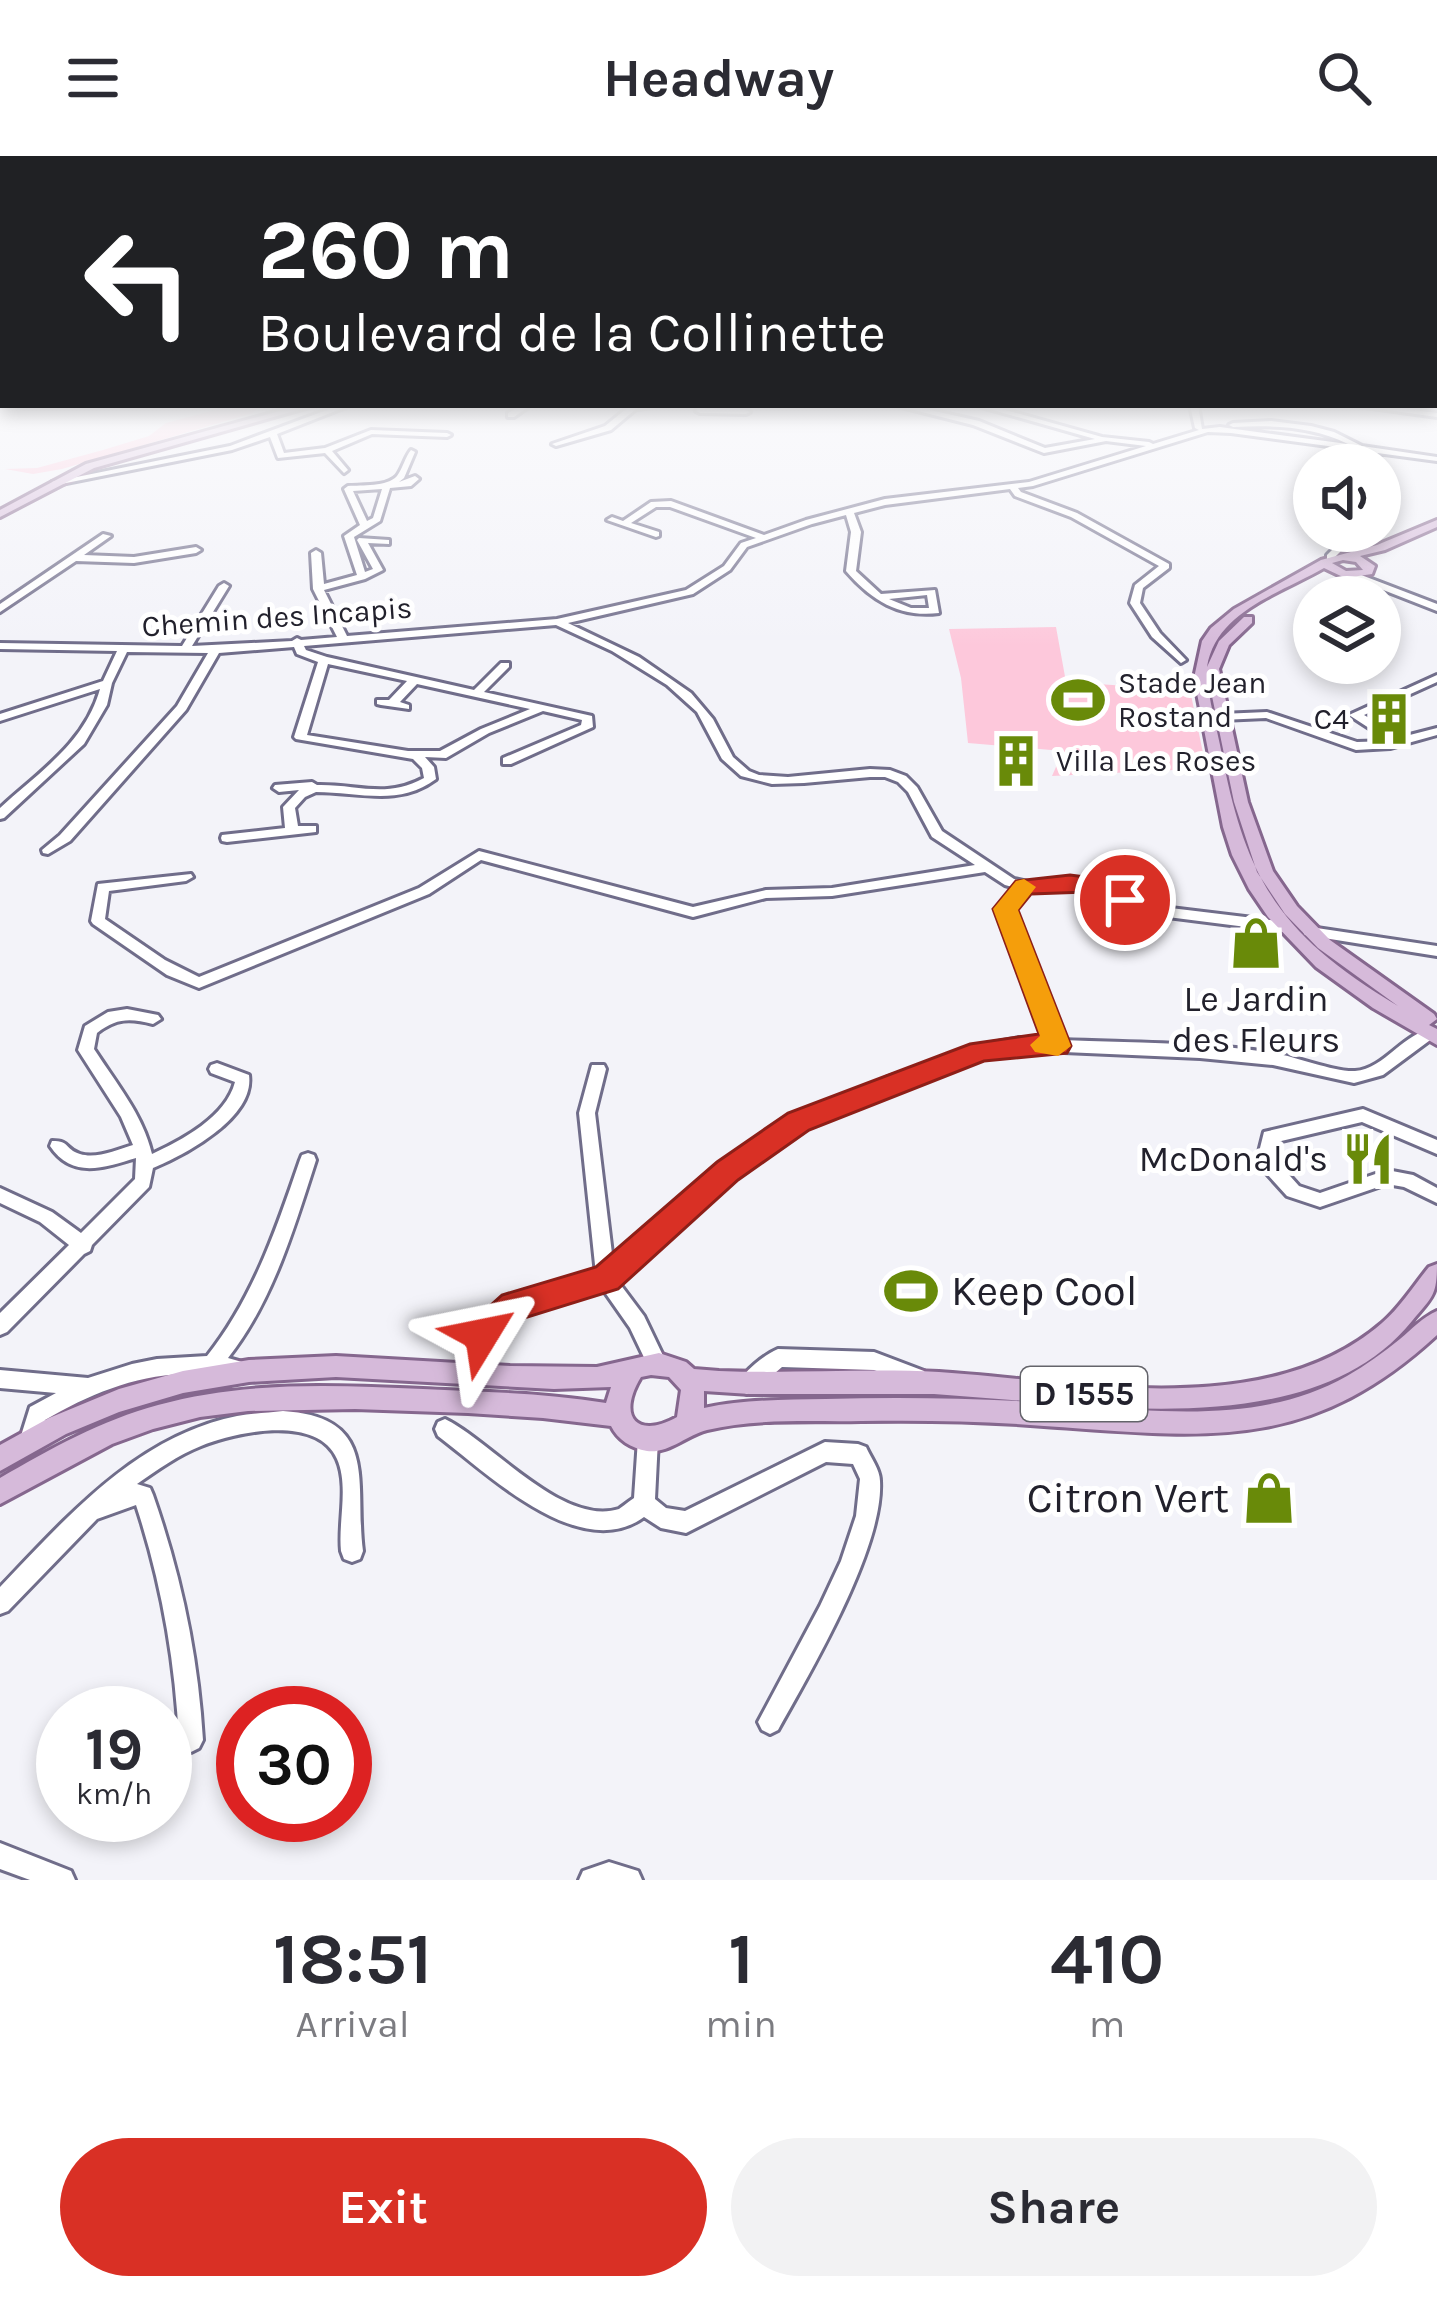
<!DOCTYPE html>
<html lang="en">
<head>
<meta charset="utf-8">
<style>
  body { margin:0; font-family:Karla,sans-serif; background:#f2f2f3; color:#2b2b33; height:100vh; display:flex; flex-direction:column; font-size:45px; white-space:nowrap }
  * { box-sizing:border-box; margin:0 }
  p { font-size:39px; color:#7c7c81 }
  .icon { flex:none; width:66px; height:66px; fill:none; stroke:currentColor; stroke-width:2; stroke-linecap:round; stroke-linejoin:round }
  .map { position:relative; height:1724px; overflow:hidden }
  .details { display:flex; flex-direction:column; background:#fff; flex:1 }
  .details>* { flex:none }
  .banner { position:absolute; left:0px; top:0px; width:1437px; height:252px; box-shadow:0 6px 18px #0003; background:#202124; color:#fff; overflow:hidden }
  .tools { position:absolute; left:1293px; top:288px; display:grid; gap:24px }
  .tools a { display:grid; place-items:center; width:108px; height:108px; border-radius:50%; background:#fff; box-shadow:0 6px 18px #0003; font-size:60px }
  .speed { position:absolute; left:36px; top:1530px; display:flex; gap:24px; font-size:60px; font-weight:700; text-align:center }
  .speed>* { display:grid; place-content:center; width:156px; height:156px; border-radius:50%; background:#fff; box-shadow:0 6px 18px #0003; line-height:1 }
  .speed small { font-size:30px; font-weight:400 }
  .speed .limit { border:18px solid #d22; background:#fff; color:#111 }
  .pin { position:absolute; display:grid; place-items:center; width:102px; height:102px; color:#fff; margin:-51px; border:6px solid #fff; border-radius:50%; box-shadow:0 3px 12px #0007 }
  .me { position:absolute; width:132px; margin:-66px; rotate:55deg; stroke-linejoin:round; filter:drop-shadow(0 0 9px #0008) }
  .turn { display:flex; align-items:center; gap:42px; height:252px; padding:0 60px; font-size:54px }
  .turn .icon { width:156px; height:156px; stroke-width:2.5 }
  .turn b { display:block; font-size:84px; line-height:102px }
  .eta { display:flex; justify-content:space-evenly; align-items:center; height:204px; text-align:center }
  .eta b { font-size:72px; font-weight:700; line-height:84px }
  .primary-button { display:flex; gap:24px; margin-top:auto; padding:24px 60px }
  .primary-button a { flex:1; height:138px; border-radius:72px; background:#d93025; color:#fff; font-size:48px; font-weight:700; line-height:138px; text-align:center }
  .primary-button a+a { background:#f2f2f3; color:#2b2b33 }
  header { display:flex; justify-content:space-between; align-items:center; height:156px; padding:0 60px; background:#fff; font-size:54px; font-weight:700 }
  .map>svg:first-child { display:block }
  .green { fill:#fdc8db }
  .lines { fill:none; stroke-linecap:round; stroke-linejoin:round }
  .minor-casing { stroke:#706d8a; stroke-width:6 }
  .major-casing { stroke:#85678e; stroke-width:6 }
  .minor { fill:#fff; fill-rule:evenodd }
  .major { fill:#d6bada; fill-rule:evenodd }
  .route { fill:#d93025; stroke:#8d1f18; stroke-width:3 }
  .slow { fill:#f59e0b }
  .labels { text-anchor:middle; dominant-baseline:central; stroke-width:10; stroke-linejoin:round; paint-order:stroke }
  .far-street-label { font-size:30px; fill:#22212c; stroke:#fff }
  .far-poi-label { font-size:30px; fill:#22212c; stroke:#fff; text-anchor:start }
  .shield { fill:#fff; stroke:#64646b; stroke-width:3 }
  .shield-label { font-size:33px; font-weight:bold; fill:#22212c }
  .poi-label { font-size:36px; fill:#22212c; stroke:#fff }
  .near-poi-label { font-size:42px; fill:#22212c; stroke:#fff; text-anchor:start }
</style>
</head>
<body>
<header><svg class="icon" aria-label="menu" viewBox="0 0 24 24"><path d="M4 6h16M4 12h16M4 18h16"/></svg>Headway<svg class="icon" aria-label="search" viewBox="0 0 24 24"><circle cx="10" cy="10" r="6"/><path d="M15 15l6 6"/></svg></header>
<div class="map">
<svg width="1437" height="1724" viewBox="0 0 1437 1724">
  <rect width="100%" height="100%" fill="#f3f3f9"/>
  <!-- green -->
  <g class="green">
    <polygon points="261,249 253,257 62,313 33,318 5,313 37,312 103,294 149,280 166,267 230,250"/>
    <polygon points="1056,471 1066,526 1190,534 1203,597 1195,613 1052,620 1063,595 968,587 961,522 949,473"/>
  </g>
  <g class="lines">
    <!-- minor casing -->
    <g class="minor-casing">
      <g id="minor">
        <polygon points="340,249 351,249 277,278 284,297 325,292 371,274 447,277 451,279 447,281 372,278 332,295 348,314 344,317 325,297 278,302 270,281 232,294 56,329 52,326 230,290"/>
        <polygon points="522,249 531,249 514,261 508,261 508,257"/>
        <polygon points="631,249 671,249 636,253 611,274 556,290 552,288 605,270"/>
        <polygon points="698,249 706,249 705,253 746,254 750,256 746,258 700,257 696,255"/>
        <path d="M894,249H908L979,265L1045,292L1095,283L975,249H988L1102,281L1149,286L1153,288L1199,274L1195,272L1190,249H1198L1202,273L1220,271L1348,288C1312,270 1273,269 1233,271L1229,269L1233,267L1271,265L1311,270L1334,276L1362,290L1437,301V305L1370,296L1380,307L1381,309L1380,311L1372,309L1358,294L1231,277L1208,276L1033,330L1018,332L1021,336L1077,357L1169,408V412L1143,432L1140,447L1160,477L1186,504L1181,507L1152,481L1130,447L1135,429L1159,410L1071,361L1015,340L1010,333L885,349L854,357L861,376L856,415L881,438L935,434L939,457C899,462 871,444 846,415L851,376L846,359L812,368L747,391L730,414L693,438L568,467L639,501L691,537L713,563L733,601L749,615L759,619L788,621L870,613L890,614L906,620L917,631L942,675L1014,723L1032,727L1082,723L1154,750L1286,766L1293,771L1286,776L1152,759L1081,731L1028,735L1012,754L1063,884C1133,887 1205,886 1274,897C1297,901 1334,916 1355,915C1386,913 1406,872 1435,874L1437,879L1383,919L1354,927L1273,909L1200,902L1019,894L982,901L900,929L869,946L804,970L733,1020L617,1124L644,1160L667,1208L664,1214L657,1217L650,1214L630,1172L602,1132L520,1157L489,1185L482,1188L475,1185L473,1179L475,1173L507,1144L596,1118L579,957L592,909H604L606,913L595,957L613,1106L721,1010L792,960L857,938L888,921L981,889L1019,882L1047,884L998,753L1016,732L1005,729L985,716L832,740L766,742L693,761L481,704L429,738L199,832L167,819L93,768L91,765L98,728L191,718L193,721L186,725L109,735L105,763L165,804L199,821L419,732L479,695L693,751L766,734L832,732L975,709L932,681L908,636L898,626L885,621H870L804,627L772,628L741,620L722,603L697,556L667,529L612,495L556,469L304,490L306,494L327,501L474,534L501,507H509V511L484,536L592,560L593,571L511,608H503V602L581,569L582,564L543,555L489,577L446,602L425,601L434,611L436,623C399,651 359,636 316,636L305,641L295,652L298,670H316V676L227,686L222,685L221,682L222,679L285,672L283,651L299,634L279,636L273,632L275,629L312,626L317,629C358,628 385,643 424,622L422,612L413,603L296,583L294,581L318,506L297,498L294,491L219,497L186,554L70,685L48,698L43,697L42,694L60,679L177,550L208,497L127,496L112,527L107,549L84,588L4,662L0,663V652C39,616 85,587 100,533L0,565V558L103,525L117,495L0,493V487L182,490L219,430L224,427L229,430L192,490L292,485L297,482L301,484L337,481L313,433L311,397L316,394L321,397L324,428L357,419L344,380L360,369L344,333L348,330C362,329 387,331 397,320C403,312 405,301 411,294L415,296L404,322L399,326L415,320L419,323L411,330L390,332L380,365L354,381L365,416L373,413L357,384L359,382L389,384V388L368,387L383,414L365,423L324,434L347,480L557,463L686,434L724,410L741,387L756,382L670,351H656L631,367L659,376V380L656,381L607,364L612,361L623,365L651,346L671,345L764,379L806,364L885,343L1029,326L1146,290L1106,285L1044,297L973,269ZM382,333L373,362L367,365L353,335ZM927,439L929,452H911L889,443ZM328,508L407,525L389,544H377V548L381,549L409,553V549L400,546L417,528L530,553L481,573L440,595H408L307,579Z"/>
        <polygon points="1351,249 1374,249 1437,257 1437,261"/>
        <polygon points="1380,311 1390,323 1384,348 1380,351"/>
        <polygon points="1351,375 1361,375 1333,403 1327,403 1327,399"/>
        <polygon points="103,378 111,380 84,399 134,401 196,391 201,394 196,397 134,407 76,405 0,456 0,448"/>
        <polygon points="1350,417 1356,417 1437,448 1437,455 1350,421"/>
        <polygon points="1437,519 1437,526 1364,559 1402,581 1437,572 1437,579 1390,592 1356,594 1266,562 1221,564 1215,561 1221,558 1267,556 1357,586 1389,585 1349,559"/>
        <polygon points="1310,771 1437,790 1437,800 1305,779 1303,776 1305,773"/>
        <path d="M127,853L158,859L161,863L153,868C130,862 116,862 97,877L94,893C116,927 143,959 152,998C182,984 226,961 235,926L211,917L209,913L211,909L217,907L249,919C255,961 187,998 153,1012L149,1031L92,1089L90,1095L84,1098L7,1176L0,1179V1157L69,1089L40,1066L0,1047V1032L52,1056L81,1077L135,1023L136,1002C103,1012 72,1023 50,990L52,985C71,985 64,993 80,998C96,1003 117,994 133,989L121,961L78,894L85,870L108,856Z"/>
        <polygon points="1363,953 1437,984 1437,998 1362,966 1277,986 1274,1002 1299,1030 1320,1037 1387,1014 1413,1019 1437,1032 1437,1047 1404,1031 1387,1028 1320,1051 1287,1040 1259,1009 1257,1004 1264,976"/>
        <path d="M308,997L314,999L316,1004C294,1072 273,1145 228,1202L242,1206L245,1212L242,1218C224,1223 203,1217 183,1218C133,1220 88,1239 45,1264L37,1290L30,1293L23,1290L20,1283L30,1251L56,1237L0,1232V1214L88,1222L132,1208L157,1203L207,1200C253,1142 276,1074 300,1004L302,999Z"/>
        <path d="M778,1193L874,1196L924,1215L927,1221L924,1227L917,1230L874,1214L782,1211L754,1235L747,1238L740,1235L737,1229C744,1215 764,1199 778,1193Z"/>
        <path d="M283,1255C381,1261 354,1328 363,1395L360,1403L352,1406L344,1403L341,1395C338,1366 349,1330 337,1303C317,1258 236,1276 201,1290C178,1299 157,1314 137,1328L150,1332L153,1339C181,1419 198,1499 203,1584L199,1592L191,1596L183,1592L179,1584C175,1503 161,1425 136,1349L97,1363L8,1455L0,1458V1431C67,1361 137,1280 237,1260C252,1257 268,1257 283,1255Z"/>
        <path d="M445,1263C491,1285 562,1371 619,1353C622,1351 631,1344 634,1342L638,1283L641,1276L648,1273L655,1276L658,1283L655,1343L666,1352L685,1355L825,1286L858,1288L866,1291C871,1302 880,1314 880,1325C884,1391 811,1515 778,1574L770,1578L762,1574L758,1566L820,1450L841,1405L856,1360L860,1323L853,1308L826,1306L686,1377L661,1372L644,1361C580,1408 487,1317 438,1280L435,1273L438,1266Z"/>
        <polygon points="0,1687 71,1715 75,1724 30,1724 0,1713"/>
        <polygon points="609,1706 638,1715 642,1724 579,1724 583,1715"/>
      </g>
    </g>
    <!-- major casing -->
    <g class="major-casing">
      <g id="major">
        <polygon points="301,249 316,249 94,312 0,361 0,354 86,308"/>
        <path d="M1437,364V371L1385,394L1360,400L1375,410L1372,418L1345,422L1324,412C1281,437 1216,455 1207,511L1219,485L1244,461H1252V467L1229,489L1219,513L1248,646L1273,715L1297,750L1330,784L1434,858L1437,863L1429,869L1437,873V889L1373,852L1316,811L1268,761L1249,733L1232,699L1223,671L1194,522L1202,485L1211,472L1234,453L1321,404L1377,389ZM1343,404L1356,406L1363,414L1346,415L1332,407ZM1207,516L1234,646L1257,716L1285,758L1318,792L1398,850C1284,781 1247,729 1222,599C1217,571 1208,544 1207,516Z"/>
        <path d="M1437,1108C1437,1140 1432,1141 1412,1165C1337,1258 1193,1257 1085,1250C1173,1257 1268,1265 1347,1220C1366,1209 1384,1196 1400,1183C1412,1173 1423,1161 1437,1155V1179C1308,1298 1205,1281 1044,1270C983,1265 922,1264 861,1265C811,1266 756,1262 707,1274C687,1279 668,1298 647,1295C631,1292 618,1284 611,1270L543,1262L468,1257L355,1253L248,1255L200,1261L153,1273L112,1288L0,1348V1322C50,1293 102,1264 158,1249C245,1225 334,1229 423,1233C484,1236 545,1237 606,1247L611,1231L554,1233L336,1221L249,1226L183,1237L119,1256L66,1278L0,1315V1289L49,1262L119,1233L183,1215L249,1204L336,1200L510,1210L597,1211L659,1197L686,1206L694,1213L719,1215C792,1218 865,1212 939,1216C1078,1225 1266,1267 1382,1167C1400,1152 1414,1129 1429,1111ZM651,1219L669,1221L681,1234L677,1261C636,1284 617,1260 641,1221ZM704,1235L750,1238H934L1051,1247C976,1242 901,1241 826,1243C785,1244 744,1243 704,1252Z"/>
      </g>
    </g>
    <!-- minor -->
    <use href="#minor" class="minor"/>
    <!-- major -->
    <use href="#major" class="major"/>
  </g>
  <!-- sky -->
  <linearGradient id="sky" x2="0" y2="1"><stop stop-color="#6dadd7"/><stop offset="0.51" stop-color="#fafafc"/><stop offset="1" stop-color="#fafafc" stop-opacity="0"/></linearGradient>
  <rect width="1437" height="490" fill="url(#sky)"/>
  <!-- route -->
  <polygon class="route" points="1070,719 1100,723 1137,744 1125,752 1087,736 1031,738 1018,754 1071,890 1067,897 984,905 809,974 738,1024 618,1133 524,1162 494,1190 482,1195 470,1190 465,1179 470,1168 502,1139 596,1111 717,1006 788,957 970,888 1039,878 993,753 1016,725"/>
  <!-- slow -->
  <polygon class="slow" points="1024,723 1036,731 1018,754 1071,890 1058,900 1035,896 1030,889 1040,880 993,753 1016,725"/>
  <!-- icons -->
  <defs>
    <g id="stadium-bare" transform="scale(4.14)"><path d="M0-5a6.5 5 0 1 0 0 10a6.5 5 0 1 0 0-10ZM-3.5-1.8h7v3.6h-7Z" fill="#698a09" stroke="#fff" stroke-width="2.5" paint-order="stroke"/></g>
    <g id="building-bare" transform="scale(4.14)"><path d="M-4-6H4V6H1V3H-1V6H-4ZM-2.5-4.3h1.7v1.8h-1.7ZM.8-4.3h1.7v1.8H.8ZM-2.5-1h1.7V.8h-1.7ZM.8-1h1.7V.8H.8Z" fill="#698a09" stroke="#fff" stroke-width="2.5" paint-order="stroke"/></g>
    <g id="shop-bare" transform="scale(4.14)"><path d="M-5-2.5h2.3a2.7 3.5 0 0 1 5.4 0H5L5.5 6h-11ZM-1.5-2.5h3a1.5 2.3 0 0 0-3 0Z" fill="#698a09" stroke="#fff" stroke-width="2.5" paint-order="stroke"/></g>
    <g id="restaurant-bare" transform="scale(4.14)"><path d="M-5-6h1v4h1v-4h1v4h1v-4h1v5L-1.5 .5V6h-2V.5L-5-1ZM5-6V6H3V1.5H1.5Q1.5-4 5-6Z" fill="#698a09" stroke="#fff" stroke-width="2.5" paint-order="stroke"/></g>
  </defs>
  <g fill-rule="evenodd">
    <use href="#stadium-bare" x="1078" y="544"/>
    <use href="#building-bare" x="1389" y="563"/>
    <use href="#building-bare" x="1016" y="605"/>
    <use href="#shop-bare" x="1256" y="787"/>
    <use href="#restaurant-bare" x="1368" y="1003"/>
    <use href="#stadium-bare" x="911" y="1135"/>
    <use href="#shop-bare" x="1269" y="1342"/>
  </g>
  <g class="labels">
    <!-- far-street labels -->
    <g class="far-street-label">
      <text transform="translate(277 461) rotate(-4)">Chemin des Incapis</text>
    </g>
    <!-- far-poi labels -->
    <g class="far-poi-label">
      <text x="1118" y="527">Stade Jean<tspan x="1118" dy="34">Rostand</tspan></text>
      <text x="1349" y="563" text-anchor="end">C4</text>
      <text x="1056" y="605">Villa Les Roses</text>
    </g>
    <!-- shield labels -->
    <rect class="shield" x="1021" y="1211" width="126" height="54" rx="9"/>
    <g class="shield-label">
      <text x="1084" y="1238">D 1555</text>
    </g>
    <!-- poi labels -->
    <g class="poi-label">
      <text x="1256" y="843">Le Jardin<tspan x="1256" dy="41">des Fleurs</tspan></text>
      <text x="1328" y="1003" text-anchor="end">McDonald's</text>
    </g>
    <!-- near-poi labels -->
    <g class="near-poi-label">
      <text x="951" y="1135">Keep Cool</text>
      <text x="1229" y="1342" text-anchor="end">Citron Vert</text>
    </g>
  </g>
</svg>
<div class="tools">
<a><svg class="icon" aria-label="sound" viewBox="0 0 24 24"><path d="M4 9h4l5-4v14l-5-4H4zM17 9q2 3 0 6"/></svg></a>
<a><svg class="icon" aria-label="layers" viewBox="0 0 24 24"><path d="M12 4l9 5-9 5-9-5zM3 14l9 5 9-5"/></svg></a>
</div>
<div class="speed"><div>19<small>km/h</small></div><div class="limit">30</div></div>
<div class="pin" style="left:1125px;top:744px;background:#d93025"><svg class="icon" aria-label="arrive" viewBox="0 0 24 24"><path d="M6 21V4h12l-3 4 3 4H6"/></svg></div>
<svg class="me" style="left:482px;top:1179px" viewBox="-20 -20 40 40"><path d="M0-17L14 15 0 8-14 15z" fill="#d93025" stroke="#fff" stroke-width="4"/></svg>
<div class="banner">
<div class="turn"><svg class="icon" aria-label="left" viewBox="0 0 24 24"><path d="M17 20v-9H6M10 6l-5 5 5 5"/></svg><div><b>260 m</b>Boulevard de la Collinette</div></div>
</div>
</div>
<section class="details">
<div class="eta">
<div><b>18:51</b><p>Arrival</p></div>
<div><b>1</b><p>min</p></div>
<div><b>410</b><p>m</p></div>
</div>
<div class="primary-button"><a>Exit</a><a>Share</a></div>
</section>
</body>
</html>
